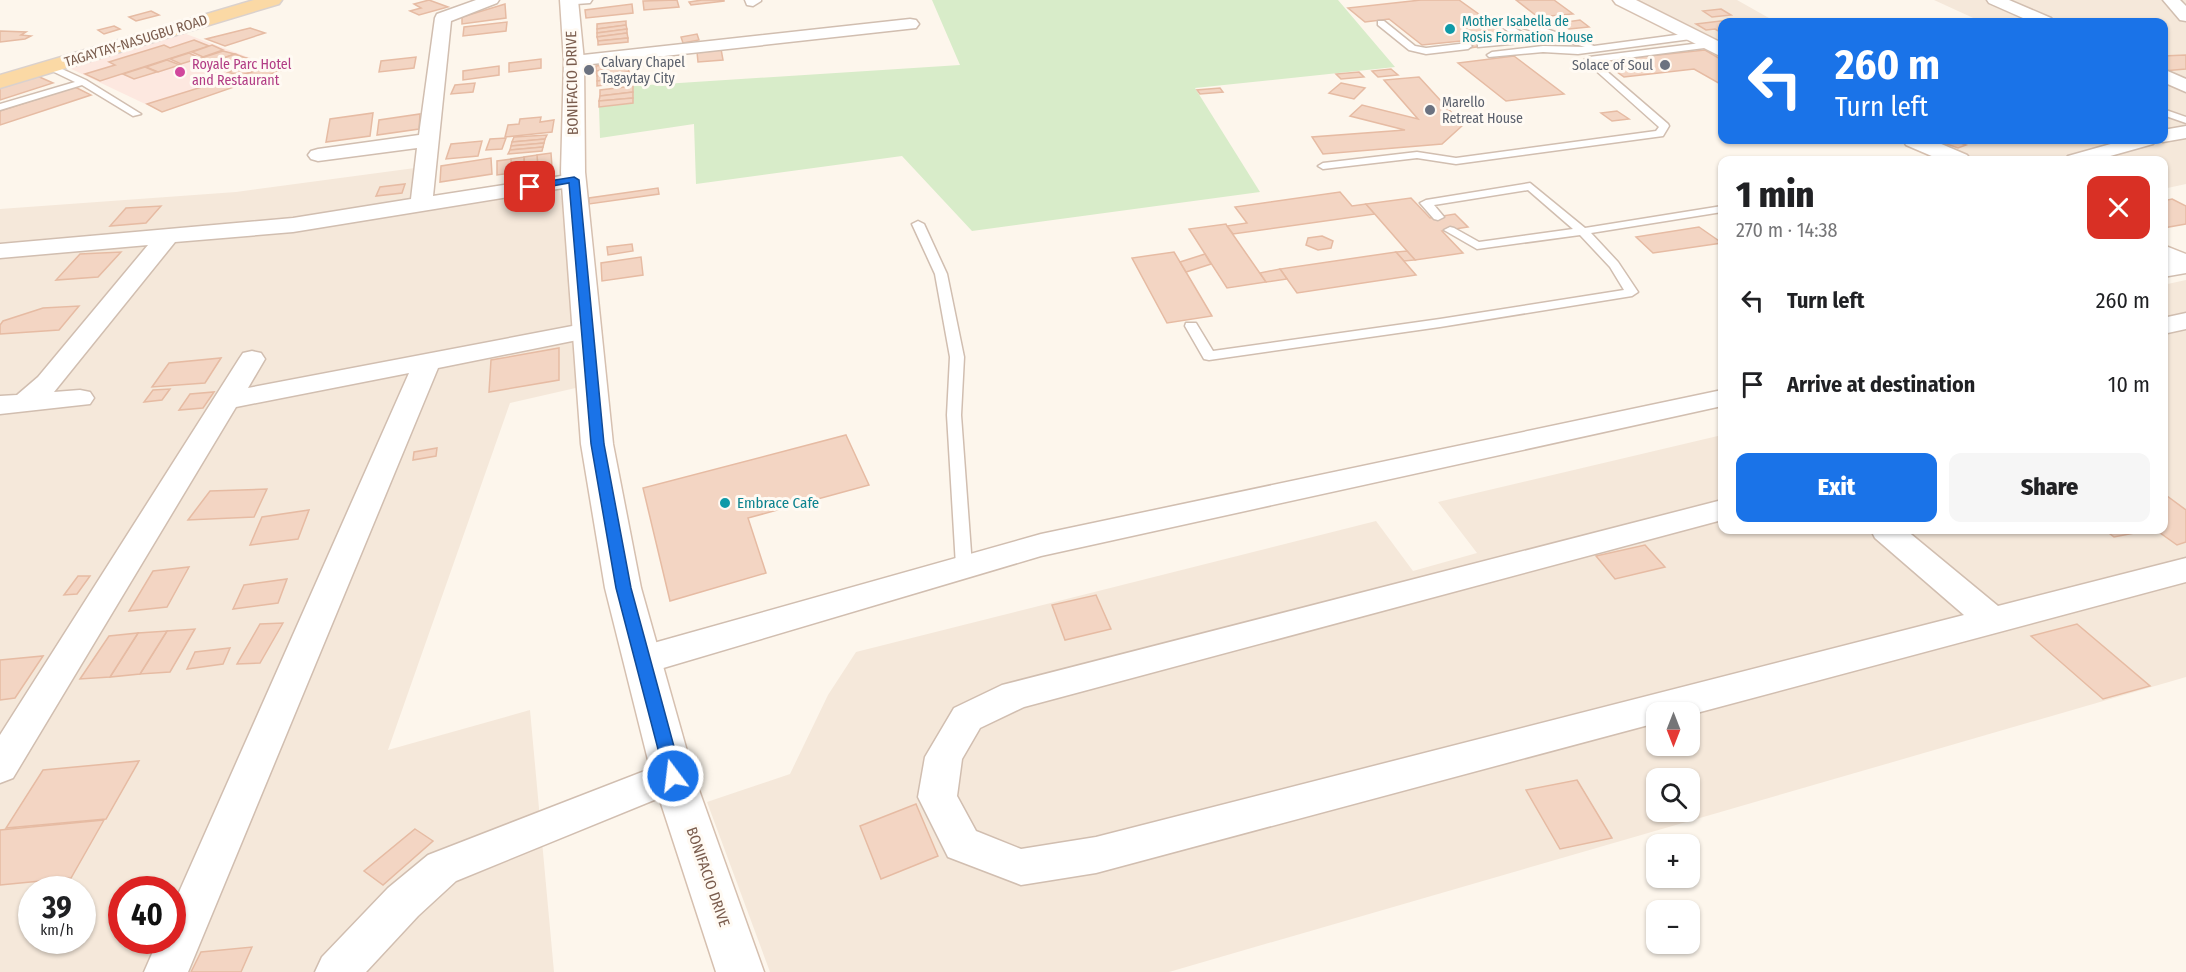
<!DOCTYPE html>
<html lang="en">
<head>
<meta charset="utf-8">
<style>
  body { margin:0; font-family:"Fira Sans Condensed",sans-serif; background:#f6f6f6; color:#202124; height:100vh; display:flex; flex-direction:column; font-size:22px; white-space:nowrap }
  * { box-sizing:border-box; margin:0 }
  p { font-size:20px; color:#757577 }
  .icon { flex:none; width:33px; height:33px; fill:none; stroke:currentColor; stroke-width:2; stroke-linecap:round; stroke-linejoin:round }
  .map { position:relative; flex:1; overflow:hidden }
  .drawer { position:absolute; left:1718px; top:156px; width:450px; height:378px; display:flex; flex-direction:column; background:#fff; border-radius:12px; box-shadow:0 2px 4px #0004 }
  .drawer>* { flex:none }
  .guide { position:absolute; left:1718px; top:18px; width:450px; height:126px; border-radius:12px; box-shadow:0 2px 4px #0004; background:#1a73e8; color:#fff; overflow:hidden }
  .needle { width:39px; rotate:180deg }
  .fabs { position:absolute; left:1646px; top:702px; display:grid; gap:12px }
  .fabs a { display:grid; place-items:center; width:54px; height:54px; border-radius:12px; background:#fff; box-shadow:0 2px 4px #0004; font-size:30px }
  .speed { position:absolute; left:18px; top:876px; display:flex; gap:12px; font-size:30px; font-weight:700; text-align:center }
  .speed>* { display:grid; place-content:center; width:78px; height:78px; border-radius:50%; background:#fff; box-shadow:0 2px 4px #0004; line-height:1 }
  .speed small { font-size:15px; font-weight:400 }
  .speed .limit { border:9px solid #d22; background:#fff; color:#111 }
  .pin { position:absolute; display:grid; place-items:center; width:51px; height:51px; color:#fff; margin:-26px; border-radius:12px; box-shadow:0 3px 9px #0006 }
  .me { position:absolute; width:66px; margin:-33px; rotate:345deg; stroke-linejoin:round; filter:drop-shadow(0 0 4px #0008) }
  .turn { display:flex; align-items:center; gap:21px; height:126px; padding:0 18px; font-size:27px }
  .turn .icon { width:78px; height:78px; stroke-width:2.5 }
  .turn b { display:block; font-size:42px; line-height:51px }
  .round { display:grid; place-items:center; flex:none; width:63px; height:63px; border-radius:12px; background:#f6f6f6 }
  .head { display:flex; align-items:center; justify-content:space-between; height:102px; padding:0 18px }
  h1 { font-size:36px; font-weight:800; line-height:45px }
  .primary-button { display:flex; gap:12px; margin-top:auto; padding:12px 18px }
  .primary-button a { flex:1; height:69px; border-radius:12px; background:#1a73e8; color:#fff; font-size:24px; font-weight:800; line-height:69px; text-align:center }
  .primary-button a+a { background:#f6f6f6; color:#202124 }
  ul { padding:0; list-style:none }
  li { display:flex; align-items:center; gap:18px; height:84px; padding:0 18px }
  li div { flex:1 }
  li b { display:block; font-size:22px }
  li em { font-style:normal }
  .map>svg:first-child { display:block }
  .residential { fill:#f5e8da; fill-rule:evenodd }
  .commercial { fill:#fde8e0 }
  .green { fill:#d8ecc9 }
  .building { fill:#f3d5c3; stroke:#e6bba3; stroke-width:1.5 }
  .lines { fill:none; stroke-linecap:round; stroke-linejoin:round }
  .lane-casing { stroke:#d1beb0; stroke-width:3 }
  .street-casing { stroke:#d1beb0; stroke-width:3 }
  .secondary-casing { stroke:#d6c0b0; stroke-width:3 }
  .primary-casing { stroke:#dad1cd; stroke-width:3 }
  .lane { fill:#fff; fill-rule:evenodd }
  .street { fill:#fff; fill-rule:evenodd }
  .secondary { fill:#fff; fill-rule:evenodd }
  .primary { fill:#fbd9a5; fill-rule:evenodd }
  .route { fill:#1a73e8; stroke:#114b97; stroke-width:1.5 }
  .culture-dot { fill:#0f9aa8; stroke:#fffaf3; stroke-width:2 }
  .worship-dot { fill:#6b7280; stroke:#fffaf3; stroke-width:2 }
  .hotel-dot { fill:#d1479c; stroke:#fffaf3; stroke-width:2 }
  .labels { text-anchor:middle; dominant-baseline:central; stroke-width:6; stroke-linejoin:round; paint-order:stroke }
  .far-culture-label { font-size:14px; fill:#0d838f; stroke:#fffaf3; text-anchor:start }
  .far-street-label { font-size:14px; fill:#7a5c4d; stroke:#fffaf3 }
  .far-worship-label { font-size:14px; fill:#5b616d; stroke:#fffaf3; text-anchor:start }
  .far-hotel-label { font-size:14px; fill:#b23c85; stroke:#fffaf3; text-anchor:start }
  .street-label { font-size:15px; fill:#7a5c4d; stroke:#fffaf3 }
  .culture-label { font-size:15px; fill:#0d838f; stroke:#fffaf3; text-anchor:start }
</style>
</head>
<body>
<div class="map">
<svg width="2186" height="972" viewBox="0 0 2186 972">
  <rect width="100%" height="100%" fill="#fdf6ec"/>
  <!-- residential -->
  <g class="residential">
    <polygon points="1632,0 1737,0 1776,22 1722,22 1722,45"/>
    <polygon points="1934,0 2186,0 2186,184 2163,189 2163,160 1974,160 1928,140 2163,140 2163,22 1982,22"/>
    <path d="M415,168L408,211L559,188L563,206L580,387L510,403L388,750L530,710L554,972H0V209L236,192ZM32,890H82V940H32ZM122,890H172V940H122Z"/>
    <path d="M2186,280V677L1169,972H770L707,802L790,774L828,695L856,652L1376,521L1413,571L1477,553L1438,502L1722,435V530H2163V285ZM1656,712H1689V746H1656ZM1656,778H1689V812H1656Z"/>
  </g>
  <!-- commercial -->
  <polygon class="commercial" points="178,31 283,70 162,112 63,65"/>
  <!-- green -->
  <polygon class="green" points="932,0 1338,0 1395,67 1195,88 1260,192 972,231 902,156 696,184 694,124 600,138 599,107 632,103 633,86 960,65"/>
  <!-- building -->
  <g class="building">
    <polygon points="429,0 448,7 419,15 410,11 421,8 414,4"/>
    <polygon points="677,0 679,7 644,10 643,1"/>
    <polygon points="702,0 724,0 724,1 691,5 689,2"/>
    <polygon points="1421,0 1459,0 1508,35 1474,39 1483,46 1470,48 1461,41 1422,45 1389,19 1365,22 1348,8"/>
    <polygon points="1516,0 1554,0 1573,14 1538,17"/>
    <polygon points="505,4 506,18 462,24 462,17"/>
    <polygon points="632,4 633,13 586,18 585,10"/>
    <polygon points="1721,9 1731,15 1712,17 1703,11"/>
    <polygon points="151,11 159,15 136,21 129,17"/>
    <polygon points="1737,19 1742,22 1722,22 1722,33 1715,29 1706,30 1696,24"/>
    <polygon points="1580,20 1589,27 1569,29 1560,23"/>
    <polygon points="626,21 626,25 597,29 597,24"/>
    <polygon points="507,22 506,31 463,36 464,27"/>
    <polygon points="626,25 627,29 597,33 597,29"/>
    <polygon points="114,26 120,29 104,34 98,30"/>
    <polygon points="250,28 265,33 225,46 206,39"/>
    <polygon points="627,29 627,33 597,37 597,33"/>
    <polygon points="0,31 26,32 21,35 31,36 25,39 0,42"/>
    <polygon points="627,33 628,38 598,41 597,37"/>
    <polygon points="697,34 699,40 683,43 681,37"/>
    <polygon points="628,38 628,42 598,45 598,41"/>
    <polygon points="194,40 209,46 100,81 85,74 115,65 109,62 164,45 170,48"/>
    <polygon points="212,45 223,50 203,57 192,52"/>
    <polygon points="721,49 723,60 698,62 697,52"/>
    <polygon points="1705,50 1722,60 1722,85 1694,69 1624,77 1602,61"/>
    <polygon points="223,51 235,54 206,64 195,60"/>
    <polygon points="189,53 200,58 181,64 170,59"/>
    <polygon points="235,54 246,58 217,68 206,64"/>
    <polygon points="2186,55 2186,69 2163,71 2163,56"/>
    <polygon points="1514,56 1564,94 1506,101 1458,63"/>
    <polygon points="416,57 414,68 379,72 381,61"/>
    <polygon points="246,58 258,62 228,72 217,68"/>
    <polygon points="541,59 541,68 509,72 509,63"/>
    <polygon points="167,60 180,65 158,72 146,67"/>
    <polygon points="258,62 271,66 239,76 228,72"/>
    <polygon points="628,62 628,67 596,71 596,66"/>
    <polygon points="271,66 283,70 250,81 239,76"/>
    <polygon points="499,66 499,75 463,80 463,71"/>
    <polygon points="145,67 157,72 134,79 123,74"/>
    <polygon points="628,67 629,72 597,76 596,71"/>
    <polygon points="1391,69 1398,75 1378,77 1372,71"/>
    <polygon points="629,72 629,77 597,81 597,76"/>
    <polygon points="1359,72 1364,77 1341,79 1336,74"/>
    <polygon points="35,75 53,83 0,100 0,86"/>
    <polygon points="629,77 630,82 597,86 597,81"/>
    <polygon points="1419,77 1463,125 1442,144 1323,154 1312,137 1405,130 1350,116 1362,105 1418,119 1384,80"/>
    <polygon points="221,81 234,87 162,112 147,104"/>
    <polygon points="475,83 473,92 451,94 455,85"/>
    <polygon points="1341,83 1365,88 1354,99 1329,93"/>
    <polygon points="633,86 633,92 600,96 600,90"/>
    <polygon points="75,87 91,95 0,125 0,111"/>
    <polygon points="1220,88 1223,92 1200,94 1197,90"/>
    <polygon points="633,92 633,98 599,101 600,96"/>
    <polygon points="633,98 633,103 599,107 599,101"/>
    <polygon points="1617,111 1629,119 1612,121 1601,113"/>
    <polygon points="373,113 370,136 326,142 330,119"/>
    <polygon points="420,114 419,129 377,135 379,120"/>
    <polygon points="541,117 540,122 554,120 552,132 505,137 508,125 519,124 520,119"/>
    <polygon points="547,135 545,139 512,142 514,137"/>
    <polygon points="506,138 502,149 486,150 490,139"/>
    <polygon points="545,139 544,143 511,146 512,142"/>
    <polygon points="1953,140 1966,145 1958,148 1944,143"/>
    <polygon points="482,141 478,156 446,159 451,144"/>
    <polygon points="544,143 543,147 510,150 511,146"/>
    <polygon points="543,147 542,151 508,154 510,150"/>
    <polygon points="551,153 552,167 538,169 537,155"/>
    <polygon points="537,155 538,169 524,171 524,157"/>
    <polygon points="524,157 524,171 511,173 511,159"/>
    <polygon points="491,158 492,174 440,182 441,166"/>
    <polygon points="511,159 511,173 497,175 497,161"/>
    <polygon points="405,184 402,193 376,196 380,187"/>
    <polygon points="658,188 659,194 589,204 589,198"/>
    <polygon points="1340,192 1352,206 1366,204 1375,214 1233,234 1227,226 1247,223 1235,207"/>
    <polygon points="1411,198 1430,218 1455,214 1468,227 1442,231 1463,253 1415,260 1366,204"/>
    <polygon points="2172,199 2186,206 2186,224 2163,228 2163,201"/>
    <polygon points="161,206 146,223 110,226 126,208"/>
    <polygon points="1226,224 1227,226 1266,282 1227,288 1189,229"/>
    <polygon points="1699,227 1722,243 1653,253 1636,237"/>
    <polygon points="1322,236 1333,241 1331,248 1318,250 1306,245 1308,238"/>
    <polygon points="632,244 633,251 608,255 607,247"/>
    <polygon points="1407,251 1415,260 1404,261 1396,252"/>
    <polygon points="121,252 98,277 56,280 80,254"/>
    <polygon points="1174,252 1186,272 1212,316 1167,323 1132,258"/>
    <polygon points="1396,252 1416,275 1297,293 1280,269"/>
    <polygon points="1205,254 1211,264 1186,272 1180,262"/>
    <polygon points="641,257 643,275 602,281 601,263"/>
    <polygon points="1280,269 1287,279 1266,282 1260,273"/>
    <polygon points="79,306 59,330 0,334 0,325 3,321 43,308"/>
    <polygon points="559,348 559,380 489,392 491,360"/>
    <polygon points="221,358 205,383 152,387 169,363"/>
    <polygon points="170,389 162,400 144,402 153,390"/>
    <polygon points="214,392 203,408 179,410 190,394"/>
    <polygon points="846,435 869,485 748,518 766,573 670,601 643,488"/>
    <polygon points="437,448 436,456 413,460 414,452"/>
    <polygon points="267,489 254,517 188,520 210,491"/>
    <polygon points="2163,493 2186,510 2186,542 2177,545 2156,530 2163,530"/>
    <polygon points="309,510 298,539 250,545 262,517"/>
    <polygon points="2105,530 2150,530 2114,537"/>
    <polygon points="1645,545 1665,567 1615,579 1596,556"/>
    <polygon points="189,567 167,607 129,611 153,571"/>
    <polygon points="78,576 90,576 77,594 64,595"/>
    <polygon points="287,579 278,603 233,609 244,585"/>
    <polygon points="1096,595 1111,629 1065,640 1052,605"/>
    <polygon points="283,623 260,663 237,664 260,624"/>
    <polygon points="2077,624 2150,686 2103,699 2031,636"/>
    <polygon points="195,629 170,672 140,674 167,631"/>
    <polygon points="167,631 140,674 110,677 138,633"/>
    <polygon points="138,633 110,677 80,679 109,636"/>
    <polygon points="230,648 223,664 187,669 195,652"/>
    <polygon points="43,656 15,698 0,700 0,660"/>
    <polygon points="139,761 106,819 6,828 43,770"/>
    <polygon points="1577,780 1612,838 1560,849 1526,790"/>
    <polygon points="916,804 938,856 881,879 860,826"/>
    <polygon points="104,820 71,878 0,885 0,830"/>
    <polygon points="415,829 433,841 383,885 364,871"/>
    <polygon points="252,947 241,972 191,972 201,952"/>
  </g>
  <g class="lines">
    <!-- lane casing -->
    <g class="lane-casing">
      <g id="lane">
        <polygon points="1506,17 1519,19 1594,46 1691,33 1695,36 1691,39 1578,54 1543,52 1489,57 1487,55 1492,52 1543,46 1585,47 1507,23 1531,38 1531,42 1478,47 1478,43 1481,42 1518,38 1496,23"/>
        <polygon points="1378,21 1384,21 1415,46 1426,48 1468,43 1472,46 1468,49 1426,54 1409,50 1378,25"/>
        <polygon points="1709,42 1713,45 1712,47 1596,62 1668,124 1669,126 1663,136 1456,164 1417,158 1323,169 1318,166 1323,163 1417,152 1456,158 1656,131 1659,127 1584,60 1589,57"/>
        <polygon points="51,64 86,80 141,114 133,116 82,85 0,110 0,104 75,82 48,69 48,65"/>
        <polygon points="2163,109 2186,117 2186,123 2163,115"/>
        <polygon points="1530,183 1585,228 1722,206 1722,212 1591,233 1618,262 1638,292 1632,296 1440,327 1209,360 1204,359 1185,326 1186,323 1196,323 1213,351 1440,319 1624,290 1610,267 1580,235 1477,249 1444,230 1450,227 1454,228 1479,242 1573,229 1528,190 1434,205 1444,217 1438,220 1434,219 1420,203 1426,200"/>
        <polygon points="918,221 924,224 947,274 964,357 961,415 972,566 970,570 958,570 956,566 947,415 950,357 935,274 912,224"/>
      </g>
    </g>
    <!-- street casing -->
    <g class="street-casing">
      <g id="street">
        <polygon points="476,0 499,0 497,3 451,21 433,196 574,174 582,175 585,180 582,185 293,232 175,242 54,392 80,390 90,392 94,398 90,404 0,414 0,396 17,395 38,377 148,245 0,258 0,244 293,218 411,199 417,148 318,161 311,159 308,155 311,151 318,149 419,135 435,18 437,14"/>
        <polygon points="561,0 592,0 590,3 563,5"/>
        <polygon points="745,0 761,0 761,1 753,6 747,5"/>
        <polygon points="1987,0 2009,0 2051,18 2054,22 2032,22 1989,3"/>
        <polygon points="2163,0 2180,0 2186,6 2186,21 2180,20"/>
        <polygon points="910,19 916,20 919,24 916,28 574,66 568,65 565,61 568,57 574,56"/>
        <polygon points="2163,69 2186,79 2186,92 2163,82"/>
        <polygon points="2186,126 2186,138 2163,142 2156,140 2153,144 2096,160 2065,160 2068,156 2125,140 2163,140 2163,130"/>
        <polygon points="2186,259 2186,273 2163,277 2163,263"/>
        <polygon points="2186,313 2186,329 2163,334 2163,318"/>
        <polygon points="588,323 597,326 601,331 597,336 438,368 188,972 144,972 158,940 172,940 172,908 409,373 236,407 13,778 0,783 0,735 239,359 243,353 252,351 261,353 265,359 248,388"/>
        <polygon points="1722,390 1722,406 1041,556 643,674 631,670 626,660 631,650 643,646 1041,534"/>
        <polygon points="1722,500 1722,520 1024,707 980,728 962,759 957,796 976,831 1021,849 1096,837 1964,615 1875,538 1871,530 1906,530 1998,606 2186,558 2186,582 1689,715 1689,712 1656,712 1656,723 1096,873 1021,885 948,857 918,797 925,757 954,708 1002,685"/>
        <polygon points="673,760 686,765 692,776 686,787 456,881 418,916 366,972 315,972 322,957 388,888 428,855"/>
      </g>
    </g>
    <!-- secondary casing -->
    <g class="secondary-casing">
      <g id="secondary">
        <polygon points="560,0 578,0 584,61 585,172 613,444 641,588 694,776 764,972 716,972 652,776 605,588 581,444 561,172 564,61"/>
        <polygon points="1613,0 1636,0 1722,43 1722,57 1616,4"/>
        <polygon points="1903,140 1932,140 1967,155 1971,160 1941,160 1906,145"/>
        <polygon points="2163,245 2186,254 2186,272 2163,263"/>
      </g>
    </g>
    <!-- primary casing -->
    <g class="primary-casing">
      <polygon id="primary" points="254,0 282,0 279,4 0,88 0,75"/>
    </g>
    <!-- lane -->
    <use href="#lane" class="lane"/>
    <!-- street -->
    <use href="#street" class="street"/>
    <!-- secondary -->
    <use href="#secondary" class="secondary"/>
    <!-- primary -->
    <use href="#primary" class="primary"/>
  </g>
  <!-- route -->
  <polygon class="route" points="574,177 579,180 604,444 631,588 682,776 679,782 673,784 667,782 665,776 616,588 591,444 569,183 530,190 525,187 530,184"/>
  <!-- markers -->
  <g class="culture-dot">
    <circle cx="1450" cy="29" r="6"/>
    <circle cx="725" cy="503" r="6"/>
  </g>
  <g class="worship-dot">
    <circle cx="1665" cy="65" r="6"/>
    <circle cx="589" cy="70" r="6"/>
    <circle cx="1430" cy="110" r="6"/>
  </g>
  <circle class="hotel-dot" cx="180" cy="72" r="6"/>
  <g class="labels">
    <!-- far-culture labels -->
    <g class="far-culture-label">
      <text x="1462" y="21">Mother Isabella de<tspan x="1462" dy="16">Rosis Formation House</tspan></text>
    </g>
    <!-- far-street labels -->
    <g class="far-street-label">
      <text transform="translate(136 41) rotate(-17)">TAGAYTAY-NASUGBU ROAD</text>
    </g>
    <!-- far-worship labels -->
    <g class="far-worship-label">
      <text x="601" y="62">Calvary Chapel<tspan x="601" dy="16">Tagaytay City</tspan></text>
      <text x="1653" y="65" text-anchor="end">Solace of Soul</text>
      <text x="1442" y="102">Marello<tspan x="1442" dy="16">Retreat House</tspan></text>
    </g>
    <!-- far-hotel labels -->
    <g class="far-hotel-label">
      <text x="192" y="64">Royale Parc Hotel<tspan x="192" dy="16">and Restaurant</tspan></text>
    </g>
    <!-- street labels -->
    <g class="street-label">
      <text transform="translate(572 83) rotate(-91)">BONIFACIO DRIVE</text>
      <text transform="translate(708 877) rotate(71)">BONIFACIO DRIVE</text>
    </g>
    <!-- culture labels -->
    <g class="culture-label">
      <text x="737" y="503">Embrace Cafe</text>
    </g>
  </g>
</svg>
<div class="fabs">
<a><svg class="needle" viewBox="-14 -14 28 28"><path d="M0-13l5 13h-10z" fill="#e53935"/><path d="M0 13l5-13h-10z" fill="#757577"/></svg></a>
<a><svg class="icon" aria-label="search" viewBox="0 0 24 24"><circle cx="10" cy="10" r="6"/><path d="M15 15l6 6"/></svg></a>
<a>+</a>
<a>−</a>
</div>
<div class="speed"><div>39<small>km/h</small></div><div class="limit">40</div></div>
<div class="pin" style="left:530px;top:187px;background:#d93025"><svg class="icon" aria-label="arrive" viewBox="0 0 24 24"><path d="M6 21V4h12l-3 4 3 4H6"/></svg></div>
<svg class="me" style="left:673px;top:776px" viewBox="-20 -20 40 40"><circle r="17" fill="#1a73e8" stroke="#fff" stroke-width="3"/><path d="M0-11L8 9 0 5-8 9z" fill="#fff"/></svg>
<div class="guide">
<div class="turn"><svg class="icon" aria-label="left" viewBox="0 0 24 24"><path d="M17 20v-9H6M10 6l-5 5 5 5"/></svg><div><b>260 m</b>Turn left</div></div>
</div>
<section class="drawer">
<div class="head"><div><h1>1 min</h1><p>270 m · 14:38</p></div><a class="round" style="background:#d93025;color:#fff"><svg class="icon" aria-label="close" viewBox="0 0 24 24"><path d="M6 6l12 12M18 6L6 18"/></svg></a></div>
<ul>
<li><svg class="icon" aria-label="left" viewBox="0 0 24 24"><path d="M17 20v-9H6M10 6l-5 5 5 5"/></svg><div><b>Turn left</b></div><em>260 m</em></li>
<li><svg class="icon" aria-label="arrive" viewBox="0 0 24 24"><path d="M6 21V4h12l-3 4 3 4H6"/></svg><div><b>Arrive at destination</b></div><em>10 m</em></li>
</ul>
<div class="primary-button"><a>Exit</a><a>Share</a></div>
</section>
</div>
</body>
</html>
